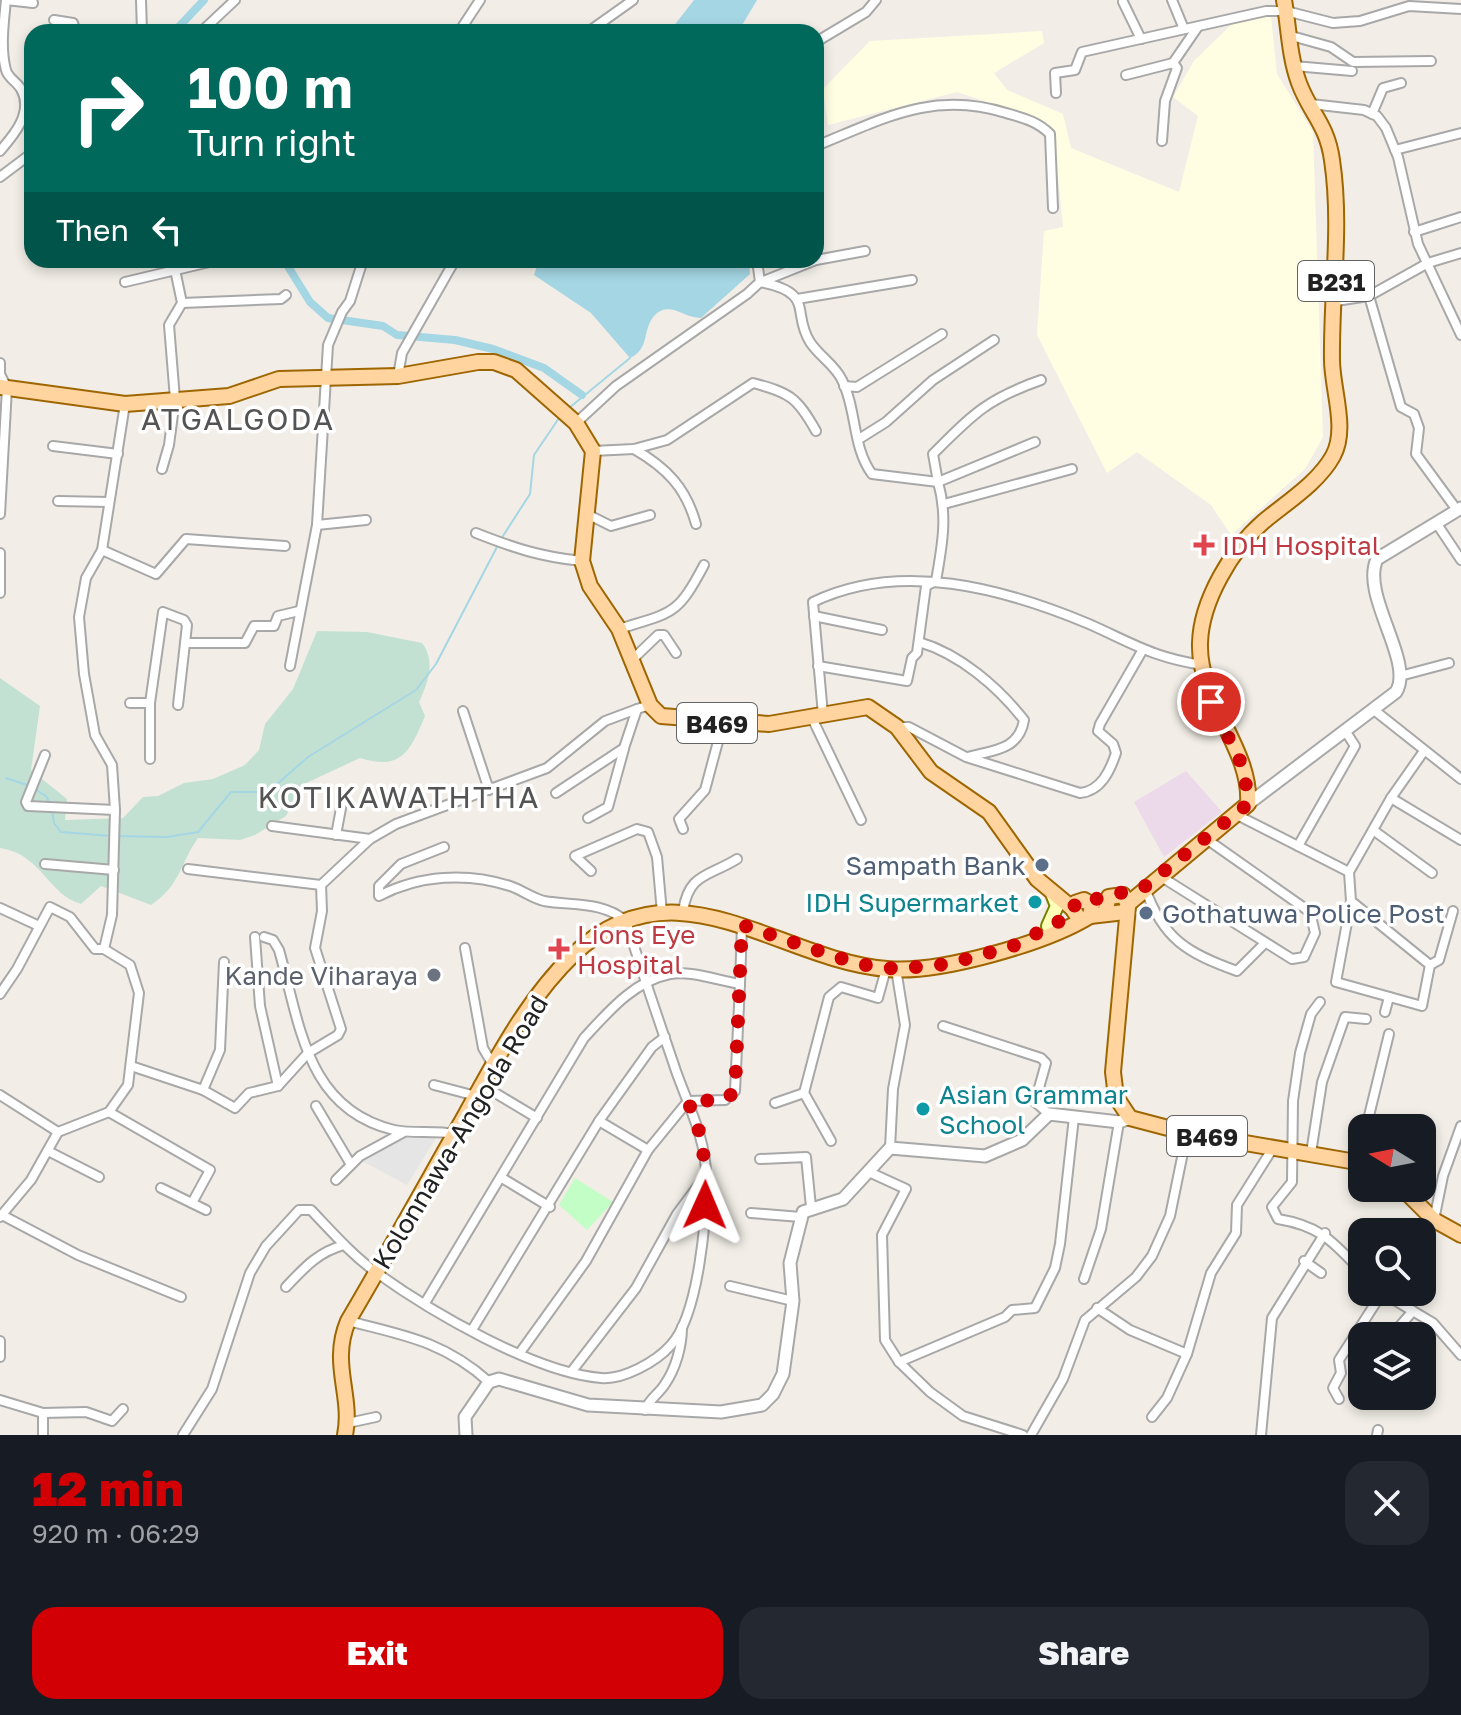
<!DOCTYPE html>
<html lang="en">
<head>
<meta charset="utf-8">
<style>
  body { margin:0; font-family:"Golos Text",sans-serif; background:#242831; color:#f1f3f6; height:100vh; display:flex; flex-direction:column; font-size:30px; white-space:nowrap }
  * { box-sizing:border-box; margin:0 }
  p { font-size:26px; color:#9ea1a6 }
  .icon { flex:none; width:44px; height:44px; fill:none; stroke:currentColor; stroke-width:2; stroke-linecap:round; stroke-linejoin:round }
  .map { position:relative; height:1435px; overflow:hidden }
  .side { display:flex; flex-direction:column; background:#171b24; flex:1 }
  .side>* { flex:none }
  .guide { position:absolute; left:24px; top:24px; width:800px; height:244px; border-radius:24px; box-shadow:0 4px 12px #0003; background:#00695c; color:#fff; overflow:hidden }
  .needle { width:52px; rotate:280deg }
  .tools { position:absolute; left:1348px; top:1114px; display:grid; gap:16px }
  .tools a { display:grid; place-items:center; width:88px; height:88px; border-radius:16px; background:#171b24; box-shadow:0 4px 12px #0003; font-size:40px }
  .pin { position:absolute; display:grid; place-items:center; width:68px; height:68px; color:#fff; margin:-34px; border:4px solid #fff; border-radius:50%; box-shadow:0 2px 8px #0007 }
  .me { position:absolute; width:88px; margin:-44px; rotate:1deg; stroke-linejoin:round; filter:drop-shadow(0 0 6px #0008) }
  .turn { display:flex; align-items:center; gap:28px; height:168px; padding:0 32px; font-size:36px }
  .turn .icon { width:104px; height:104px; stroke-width:2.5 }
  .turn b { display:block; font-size:56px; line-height:68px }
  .then { display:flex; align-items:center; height:76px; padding:0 32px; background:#0003; gap:16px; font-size:30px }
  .round { display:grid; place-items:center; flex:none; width:84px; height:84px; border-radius:24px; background:#242831 }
  .head { display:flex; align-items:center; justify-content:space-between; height:136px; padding:0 32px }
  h1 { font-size:48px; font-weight:800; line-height:60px; color:#d20005 }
  .cta { display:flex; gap:16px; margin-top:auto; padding:16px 32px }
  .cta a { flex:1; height:92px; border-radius:24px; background:#d20005; color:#fff; font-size:32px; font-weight:800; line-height:92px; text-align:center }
  .cta a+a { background:#242831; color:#f1f3f6 }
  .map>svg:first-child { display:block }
  .industrial { fill:#ecd9e9 }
  .education { fill:#fffee3 }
  .wetland { fill:#c3e1d3 }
  .park { fill:#c2fec6 }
  .parking { fill:#e5e5e5 }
  .water { fill:#a4d6e3 }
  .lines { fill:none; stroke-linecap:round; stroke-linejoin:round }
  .stream { stroke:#a4d6e3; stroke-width:2 }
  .canal { stroke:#a4d6e3; stroke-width:8 }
  .minor-casing { stroke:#a8a8a8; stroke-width:12 }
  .tertiary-casing { stroke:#a8a8a8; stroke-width:15 }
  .secondary-casing { stroke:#758000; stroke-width:16 }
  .primary-casing { stroke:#9e6600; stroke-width:18 }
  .minor { stroke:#fff; stroke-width:8 }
  .tertiary { stroke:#fff; stroke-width:11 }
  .secondary { stroke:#fdffb9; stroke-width:12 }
  .primary { stroke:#ffd49f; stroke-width:14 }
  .route { stroke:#d20005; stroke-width:14; stroke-dasharray:0 25.2 }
  .health-dot { fill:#e0444e; stroke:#fff; stroke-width:3 }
  .service-dot { fill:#5c6f8a; stroke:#fff; stroke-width:3 }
  .culture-dot { fill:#0f9aa8; stroke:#fff; stroke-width:3 }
  .worship-dot { fill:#6b7280; stroke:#fff; stroke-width:3 }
  .labels { text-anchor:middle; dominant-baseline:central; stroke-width:7; stroke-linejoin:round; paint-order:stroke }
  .shield { fill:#fff; stroke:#646464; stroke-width:2 }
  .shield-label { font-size:24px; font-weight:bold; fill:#212121 }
  .health-label { font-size:26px; fill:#be3a42; stroke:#fff; text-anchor:start }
  .service-label { font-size:26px; fill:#4e5e75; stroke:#fff; text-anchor:end }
  .culture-label { font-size:26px; fill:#0d838f; stroke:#fff; text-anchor:end }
  .worship-label { font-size:26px; fill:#5b616d; stroke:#fff; text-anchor:end }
  .street-label { font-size:26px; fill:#212121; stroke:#fff }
  .quarter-label { font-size:30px; letter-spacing:2px; fill:#545454; stroke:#fff }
</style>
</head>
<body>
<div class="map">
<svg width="1461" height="1435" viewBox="0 0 1461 1435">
  <rect width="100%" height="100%" fill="#f2eee7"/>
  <!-- industrial -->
  <polygon class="industrial" points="1186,771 1222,812 1164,857 1134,802"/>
  <!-- education -->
  <polygon class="education" points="1271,16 1277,74 1313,132 1323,437 1305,469 1231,535 1211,505 1137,452 1107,473 1037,335 1044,231 1063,227 1054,134 1043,121 957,92 828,125 823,89 870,41 1042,31 1044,43 994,73 1007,90 1063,114 1071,148 1179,192 1198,116 1173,97 1194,61 1234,22"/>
  <!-- wetland -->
  <path class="wetland" d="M317,631L367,632L422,643C436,661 428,683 419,702L425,716C410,752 401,771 360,758L302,785L286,816L255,835L240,840L198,838C180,863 181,885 151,905L101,886L81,904C47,894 42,854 0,848V678L40,706L31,770L67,799L65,820L123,818L143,797L158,796L184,783L213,779L245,765L259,750L265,724L293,689Z"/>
  <!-- park -->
  <polygon class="park" points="575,1178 613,1202 587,1230 559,1205"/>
  <!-- parking -->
  <polygon class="parking" points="415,1132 439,1133 407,1185 362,1161"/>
  <!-- water -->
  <g class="water">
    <polygon points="694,0 757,0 738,32 669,32"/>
    <path d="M539,260H749L750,274L701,318C682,318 670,300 654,316C642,330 650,349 630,358L591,313L534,275Z"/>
  </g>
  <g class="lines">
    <!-- stream -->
    <g class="stream">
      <polyline points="569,408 630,358"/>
      <polyline points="501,539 530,494 534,455 559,418"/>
      <polyline points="6,778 30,786"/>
      <polyline points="36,790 46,796 50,804"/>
      <polyline points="52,810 54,823 61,832 111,836"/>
      <polyline points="117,836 167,837 198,832 231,792 268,792 308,757 416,690 436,664 498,545"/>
    </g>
    <!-- canal -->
    <g class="canal">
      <polyline points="174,32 204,0"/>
      <polyline points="284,260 310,302 328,318 383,326 397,335 455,340 493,349 544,368 582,395"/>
    </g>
    <!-- minor casing -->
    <g class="minor-casing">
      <g id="minor">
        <polyline points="6,0 33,3"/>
        <polyline points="141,0 142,32"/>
        <polyline points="1172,0 1184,29"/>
        <polyline points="1123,2 1141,39"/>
        <polyline points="54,20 73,23 76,32"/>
        <polyline points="201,32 235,0"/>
        <polyline points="459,32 480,0"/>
        <polyline points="588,32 633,0"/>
        <polyline points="1288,35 1331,47 1353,62 1431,61"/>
        <polyline points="816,42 866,12 876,0"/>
        <polyline points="1294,66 1352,71"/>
        <polyline points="1126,75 1173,63"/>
        <polyline points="1056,93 1055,73 1075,70 1082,52 1266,11 1286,11 1333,23 1360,21 1409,6 1461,9"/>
        <polyline points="1311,104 1364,110 1377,116 1386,128 1398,157 1418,244 1461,335"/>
        <polyline points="1372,114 1383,88 1401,83"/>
        <polyline points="1162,141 1165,101 1177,68 1173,63 1197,28"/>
        <path d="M816,146C883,119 933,90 1006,113C1023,118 1037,121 1050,134L1053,208"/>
        <polyline points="1395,150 1461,133"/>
        <path d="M0,151C14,135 34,112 21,89C17,82 8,78 6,70C0,48 4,22 6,0"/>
        <polyline points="0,177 32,153"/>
        <polyline points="1414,232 1461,217"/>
        <polyline points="31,233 32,233"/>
        <polyline points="816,260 865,251"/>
        <polyline points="125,282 218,260"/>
        <path d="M760,282C816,293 791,312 810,342C819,356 835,365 842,380C857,410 852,447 872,474L938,482C948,517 942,546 936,581L926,586L917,653L912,658L907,681L818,666"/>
        <polyline points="761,282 816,260"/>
        <polyline points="1369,296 1401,407 1414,414 1419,428 1416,454 1457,510"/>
        <polyline points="797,299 912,280"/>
        <polyline points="1336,301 1369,296 1428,263 1461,253"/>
        <polyline points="182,303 281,299 286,295"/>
        <polyline points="0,363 0,374 7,388 0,514"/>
        <polyline points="398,376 402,353 455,260"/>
        <polyline points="844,386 857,387 942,334"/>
        <polyline points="576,423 616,386 747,294 760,282 757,260"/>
        <polyline points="859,439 886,422 933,380 994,340"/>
        <path d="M1035,442L938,482L933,454C973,414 987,399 1041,380"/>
        <polyline points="53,446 118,454"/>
        <path d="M634,449C667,468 686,488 696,524"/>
        <path d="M593,451L634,449L667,440L753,383C790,393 797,397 816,431"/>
        <polyline points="162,469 169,445 175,399 169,325 182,303 173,260"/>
        <polyline points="58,501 109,502"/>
        <polyline points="944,504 1072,469"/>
        <polyline points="587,514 611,526 650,515"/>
        <polyline points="1437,524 1461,560"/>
        <polyline points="317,525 366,520"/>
        <path d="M476,533C514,548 541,557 582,561"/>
        <polyline points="102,550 156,574 186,539 285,546"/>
        <polyline points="0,553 0,593"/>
        <polyline points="814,616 882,630"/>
        <path d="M619,629C673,612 677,616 704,565"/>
        <path d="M919,642C960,654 998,687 1024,720C1019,750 994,750 968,757"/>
        <polyline points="633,659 658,635 664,635 676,653"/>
        <polyline points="290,666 317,525 328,345 342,312 350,301 363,260"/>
        <polyline points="1400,676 1449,663"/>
        <polyline points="130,703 150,703"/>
        <polyline points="178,705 185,643"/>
        <polyline points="1374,710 1461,779"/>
        <polyline points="463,711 489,790"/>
        <path d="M823,715L813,602C900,560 1003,588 1089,624C1132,643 1154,658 1203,665"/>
        <polyline points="812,718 861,820"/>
        <path d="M897,727H909L966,757L1080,793C1101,791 1110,771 1116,753L1113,744L1098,731L1100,724L1142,651"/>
        <polyline points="45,755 26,802 28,806 115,810"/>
        <polyline points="150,759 150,703 163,612 184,620 187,625 185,643 245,643 254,626 274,626 278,616 299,611"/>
        <polyline points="556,793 624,748 637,709 650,705"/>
        <polyline points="1391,798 1461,840"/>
        <polyline points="1235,814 1349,872"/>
        <polyline points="588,818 608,807 624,749"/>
        <polyline points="272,826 370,839"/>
        <polyline points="683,829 679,819 705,790 723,723"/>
        <polyline points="1373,830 1432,873"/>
        <polyline points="336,835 342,803"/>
        <polyline points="1298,846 1355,746 1346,732"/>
        <polyline points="45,864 114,870"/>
        <polyline points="188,869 321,885"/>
        <polyline points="591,871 575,856 637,829 648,832 657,857 662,913"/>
        <polyline points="1160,876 1292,959 1304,957 1315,933 1310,912 1205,838"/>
        <path d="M1145,888C1163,939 1187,953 1237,971L1265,943"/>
        <polyline points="1351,901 1430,965 1422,1006 1336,982 1351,901 1349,872 1391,798 1424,751"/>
        <polyline points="0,908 39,926"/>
        <path d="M683,911C689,873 708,877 737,859"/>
        <polyline points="255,937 260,1006 278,1086"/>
        <path d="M264,937L273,940L279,950C300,1024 306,1109 394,1130C412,1134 435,1130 455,1134"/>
        <polyline points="465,948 483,1048 493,1065"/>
        <polyline points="1430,965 1439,960 1453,911"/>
        <polyline points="740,984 742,925"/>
        <polyline points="0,994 17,969 50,907 70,917 95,949 104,949"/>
        <path d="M1320,1002L1311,1014L1300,1053L1293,1101L1292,1182L1272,1207L1278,1219C1321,1226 1333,1242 1362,1272"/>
        <polyline points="1385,1012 1389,997"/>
        <polyline points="943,1026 1041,1058 1046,1063 1035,1102 1049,1114"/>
        <polyline points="131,1066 203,1090 235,1108 249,1093 278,1086 308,1053 338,1035 341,1029 315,948 322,911 321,885 370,839 396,824 547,768 605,721 637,709"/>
        <polyline points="434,1085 476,1096"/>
        <polyline points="482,1085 537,1118"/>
        <polyline points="203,1090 220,1050 224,962"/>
        <polyline points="804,1093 829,997 841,987 878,998 886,969"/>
        <polyline points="0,1095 58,1132"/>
        <polyline points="775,1103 804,1093 831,1141"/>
        <polyline points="316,1106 350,1163"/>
        <polyline points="109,1112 210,1170 192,1203"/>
        <polyline points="599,1121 648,1150"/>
        <polyline points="1366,1128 1389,1034"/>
        <polyline points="890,1148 893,1089 905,1025 896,969"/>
        <polyline points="48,1151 99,1177"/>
        <polyline points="1311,1153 1322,1082 1345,1017 1366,1019"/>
        <polyline points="760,1159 806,1157 811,1207"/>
        <polyline points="869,1172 906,1189 882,1235 885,1340 899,1362 930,1392 963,1416 1023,1435"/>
        <polyline points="502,1178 550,1207"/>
        <polyline points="336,1180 360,1156 404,1132"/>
        <polyline points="161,1188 206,1210"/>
        <polyline points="751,1213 801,1217"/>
        <polyline points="2,1215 78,1255 181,1297"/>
        <polyline points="0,1217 31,1180 58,1132 109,1112 128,1085 139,993 130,965 104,949 112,915 115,810 112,765 95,735 84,674 79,617 86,578 102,550 125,404"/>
        <polyline points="1434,1220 1443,1176 1461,1126"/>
        <polyline points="1304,1261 1321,1273"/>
        <polyline points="1084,1279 1101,1229 1119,1122"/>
        <polyline points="730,1286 793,1301"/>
        <path d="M286,1287C304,1268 318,1252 344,1245"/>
        <polyline points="1381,1292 1433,1323 1461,1355"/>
        <path d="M425,1303L584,1038C608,1012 634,981 670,974C690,970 720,981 740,984L735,1091L725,1100L688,1101L648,1150L586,1261L519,1354"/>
        <polyline points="1097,1308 1130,1330 1187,1354"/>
        <path d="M348,1321C404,1335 445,1342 489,1382"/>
        <polyline points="472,1330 599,1121 652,1047 665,1037"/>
        <polyline points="1391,1336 1413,1311"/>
        <polyline points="0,1341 0,1357"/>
        <polyline points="899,1362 1005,1317 1012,1310 1035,1308 1055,1268 1060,1244 1074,1117"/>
        <polyline points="572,1371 636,1288 677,1214 706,1175"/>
        <polyline points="1361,1371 1362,1370"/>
        <polyline points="1339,1399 1333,1388 1341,1373 1339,1360 1382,1293"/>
        <polyline points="0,1400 43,1413 86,1412 112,1421 123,1409"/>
        <path d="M645,1410C650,1398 659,1394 665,1384C676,1368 682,1346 682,1327"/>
        <polyline points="1152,1417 1167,1398 1187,1354 1211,1273 1236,1233 1237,1205 1273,1148"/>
        <polyline points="348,1423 376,1417"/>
        <polyline points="43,1435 43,1413"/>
        <path d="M183,1435L212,1389L250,1273L266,1246L299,1210H311C332,1232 352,1255 377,1273C430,1311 535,1373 601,1378C623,1380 656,1362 671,1345C699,1314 707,1217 706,1175C706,1139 688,1105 676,1071C659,1021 642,972 626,921C602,901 573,906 544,901C532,898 522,890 510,886C467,872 419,875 379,896V886L401,864L444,847"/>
        <polyline points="1031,1435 1063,1379 1085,1320 1136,1277 1152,1256 1170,1216 1187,1133"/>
        <polyline points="1261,1435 1272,1318 1325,1233"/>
        <polyline points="1377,1435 1378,1430"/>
      </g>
    </g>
    <!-- tertiary casing -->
    <g class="tertiary-casing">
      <g id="tertiary">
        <path d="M1248,804L1396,692C1415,662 1360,595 1377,559L1461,508"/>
        <polyline points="466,1435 465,1417 489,1382 499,1379 588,1405 721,1412 762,1405 773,1394 783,1374 793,1301 790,1263 803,1212 843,1199 890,1148 985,1156 1022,1140 1049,1114 1119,1122 1130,1118"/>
      </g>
    </g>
    <!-- secondary casing -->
    <g class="secondary-casing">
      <polyline id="secondary" points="1048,926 1057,906 1051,891"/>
    </g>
    <!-- primary casing -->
    <g class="primary-casing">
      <g id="primary">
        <polyline points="0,387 125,404 229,396 279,379 398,376 478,362 494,362 516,370 576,423 593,451 582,561 590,586 619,629 650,705 661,716 769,724 868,707 897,727 931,772 989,812 1037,879 1072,908"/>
        <path d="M1128,904L1248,804C1252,749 1198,702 1200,643C1201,601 1232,549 1263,522C1287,502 1318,483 1333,456C1348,429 1332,389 1332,360C1331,293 1342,227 1332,160C1327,124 1310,113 1299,83C1289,56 1289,28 1284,0"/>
        <polyline points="1128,907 1113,1072 1116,1097 1130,1118 1187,1133 1362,1163"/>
        <polyline points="1090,916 1125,912 1128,904 1123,895 1109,897 1106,908 1110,913"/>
        <polyline points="1402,1188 1434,1220 1461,1235"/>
        <path d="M345,1435C353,1395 330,1364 348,1321C387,1255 424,1188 462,1121C493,1065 526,1000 573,955C676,856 777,960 887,969C939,974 1046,943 1090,916L1092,905L1084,900L1075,903L1072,908L1080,920"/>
      </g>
    </g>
    <!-- minor -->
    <use href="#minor" class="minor"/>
    <!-- tertiary -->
    <use href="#tertiary" class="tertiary"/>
    <!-- secondary -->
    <use href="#secondary" class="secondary"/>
    <!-- primary -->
    <use href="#primary" class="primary"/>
  </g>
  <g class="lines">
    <!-- route -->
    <polyline class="route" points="705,1205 703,1142 688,1101 725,1100 735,1091 742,925 858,964 896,969 948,964 1013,946 1073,914 1075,903 1081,900 1088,901 1144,887 1248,804 1244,769 1211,702"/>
  </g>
  <!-- markers -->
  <g class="health-dot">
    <path d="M1200 533h8v8h8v8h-8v8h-8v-8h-8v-8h8z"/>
    <path d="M555 937h8v8h8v8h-8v8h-8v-8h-8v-8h8z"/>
  </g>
  <g class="service-dot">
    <circle cx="1042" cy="865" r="8"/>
    <circle cx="1146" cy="913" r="8"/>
  </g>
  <g class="culture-dot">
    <circle cx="1035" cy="902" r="8"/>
    <circle cx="923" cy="1109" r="8"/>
  </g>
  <circle class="worship-dot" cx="434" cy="975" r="8"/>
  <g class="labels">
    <!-- shield labels -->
    <g class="shield">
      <rect x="1298" y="261" width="76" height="40" rx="6"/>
      <rect x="677" y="703" width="80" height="40" rx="6"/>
      <rect x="1167" y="1116" width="80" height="40" rx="6"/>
    </g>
    <g class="shield-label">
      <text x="1336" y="281">B231</text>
      <text x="717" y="723">B469</text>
      <text x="1207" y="1136">B469</text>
    </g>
    <!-- health labels -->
    <g class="health-label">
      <text x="1222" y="545">IDH Hospital</text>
      <text x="577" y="934">Lions Eye<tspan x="577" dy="30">Hospital</tspan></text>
    </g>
    <!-- service labels -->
    <g class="service-label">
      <text x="1026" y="865">Sampath Bank</text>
      <text x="1162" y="913" text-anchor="start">Gothatuwa Police Post</text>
    </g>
    <!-- culture labels -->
    <g class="culture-label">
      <text x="1019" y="902">IDH Supermarket</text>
      <text x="939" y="1094" text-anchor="start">Asian Grammar<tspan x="939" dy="30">School</tspan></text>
    </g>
    <!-- worship labels -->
    <g class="worship-label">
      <text x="418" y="975">Kande Viharaya</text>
    </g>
    <!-- street labels -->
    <g class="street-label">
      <text transform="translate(460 1132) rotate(-59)">Kolonnawa-Angoda Road</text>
    </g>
    <!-- quarter labels -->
    <g class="quarter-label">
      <text x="238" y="419">ATGALGODA</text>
      <text x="399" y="797">KOTIKAWATHTHA</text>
    </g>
  </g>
</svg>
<div class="tools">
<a><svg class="needle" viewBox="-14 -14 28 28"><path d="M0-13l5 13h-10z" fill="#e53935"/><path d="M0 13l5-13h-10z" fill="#9ea1a6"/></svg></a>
<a><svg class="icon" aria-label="search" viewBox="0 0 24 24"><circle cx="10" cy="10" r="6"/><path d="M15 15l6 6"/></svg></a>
<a><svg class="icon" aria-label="layers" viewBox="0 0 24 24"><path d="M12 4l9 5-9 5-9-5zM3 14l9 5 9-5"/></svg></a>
</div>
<div class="pin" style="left:1211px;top:702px;background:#d93025"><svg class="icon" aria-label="arrive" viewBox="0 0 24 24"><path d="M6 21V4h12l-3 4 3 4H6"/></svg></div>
<svg class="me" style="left:705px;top:1205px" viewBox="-20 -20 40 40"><path d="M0-17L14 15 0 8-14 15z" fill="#d20005" stroke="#fff" stroke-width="4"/></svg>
<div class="guide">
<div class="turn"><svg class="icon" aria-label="right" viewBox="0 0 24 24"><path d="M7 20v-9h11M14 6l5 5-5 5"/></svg><div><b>100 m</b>Turn right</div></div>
<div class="then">Then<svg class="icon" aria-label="left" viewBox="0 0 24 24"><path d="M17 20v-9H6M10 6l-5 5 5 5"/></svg></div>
</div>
</div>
<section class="side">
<div class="head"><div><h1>12 min</h1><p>920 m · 06:29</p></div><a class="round"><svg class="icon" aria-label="close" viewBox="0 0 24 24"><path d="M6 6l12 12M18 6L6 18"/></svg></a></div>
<div class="cta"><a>Exit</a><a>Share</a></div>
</section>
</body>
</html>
